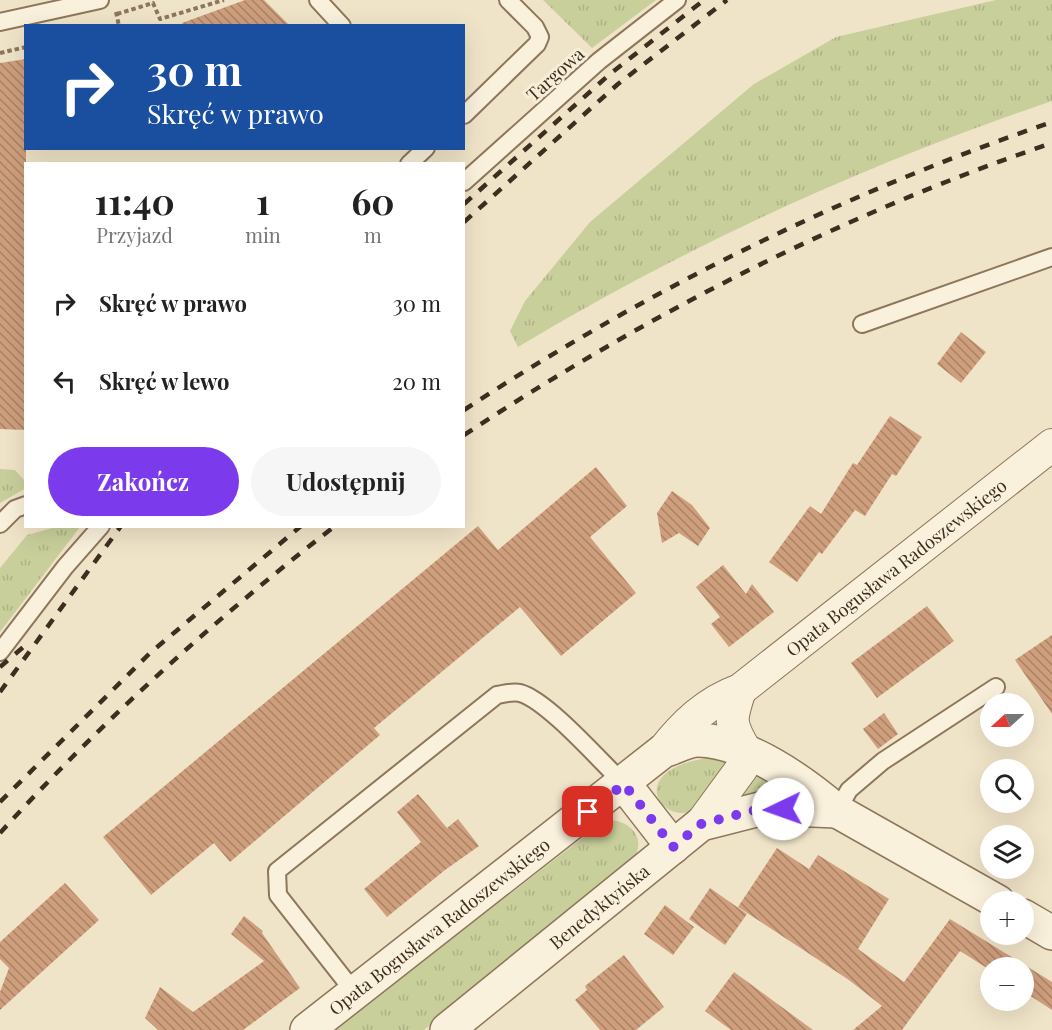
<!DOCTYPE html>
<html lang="pl">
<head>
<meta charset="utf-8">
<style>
  body { margin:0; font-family:"Playfair Display",serif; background:#f6f6f6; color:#222; height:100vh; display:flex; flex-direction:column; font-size:22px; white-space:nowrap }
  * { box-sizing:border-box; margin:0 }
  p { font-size:20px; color:#767676 }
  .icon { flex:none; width:33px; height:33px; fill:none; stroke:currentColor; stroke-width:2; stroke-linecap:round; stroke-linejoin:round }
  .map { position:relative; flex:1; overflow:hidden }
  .side { position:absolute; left:24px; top:162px; width:441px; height:366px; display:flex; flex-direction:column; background:#fff; border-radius:0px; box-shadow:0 6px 24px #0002 }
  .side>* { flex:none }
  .banner { position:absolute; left:24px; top:24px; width:441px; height:126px; border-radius:0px; box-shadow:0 6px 24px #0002; background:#1a4fa0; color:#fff; overflow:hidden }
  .needle { width:39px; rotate:249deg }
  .fabs { position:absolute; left:980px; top:693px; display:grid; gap:12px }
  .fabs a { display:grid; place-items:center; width:54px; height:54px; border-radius:50%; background:#fff; box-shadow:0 6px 24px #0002; font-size:30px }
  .pin { position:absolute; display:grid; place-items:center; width:51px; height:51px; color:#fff; margin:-26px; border-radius:12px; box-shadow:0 3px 9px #0006 }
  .me { position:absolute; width:66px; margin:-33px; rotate:267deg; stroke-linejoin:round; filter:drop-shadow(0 0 4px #0008) }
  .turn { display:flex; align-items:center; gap:21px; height:126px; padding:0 24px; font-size:27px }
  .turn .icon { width:78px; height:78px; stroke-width:2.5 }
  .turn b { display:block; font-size:42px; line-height:51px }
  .eta { display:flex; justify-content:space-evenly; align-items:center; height:102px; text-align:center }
  .eta b { font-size:36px; font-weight:700; line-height:42px }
  .action { display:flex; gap:12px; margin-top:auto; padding:12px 24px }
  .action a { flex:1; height:69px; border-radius:36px; background:#7c3aed; color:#fff; font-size:24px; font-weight:700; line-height:69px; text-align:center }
  .action a+a { background:#f6f6f6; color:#222 }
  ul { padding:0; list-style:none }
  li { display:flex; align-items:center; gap:18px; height:78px; padding:0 24px }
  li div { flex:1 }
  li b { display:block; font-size:22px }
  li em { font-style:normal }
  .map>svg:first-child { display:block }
  .grass { fill:url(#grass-tufts) }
  .building { fill:url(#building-back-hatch) }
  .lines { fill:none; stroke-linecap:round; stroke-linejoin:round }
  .service-casing { stroke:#8d765c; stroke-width:20 }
  .minor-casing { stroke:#8d765c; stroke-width:34 }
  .tertiary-casing { stroke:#8d765c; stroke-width:36 }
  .path { stroke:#8d765c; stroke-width:4; stroke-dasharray:4.5 3; stroke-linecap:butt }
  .service { stroke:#faf1dc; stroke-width:16 }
  .minor { stroke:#faf1dc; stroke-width:32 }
  .tertiary { stroke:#faf1dc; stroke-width:33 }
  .rail { stroke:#3d2e20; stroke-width:4.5; stroke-dasharray:10 10; stroke-linecap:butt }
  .route { stroke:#7c3aed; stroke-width:10; stroke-dasharray:0 18 }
  .labels { text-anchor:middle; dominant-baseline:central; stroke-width:6; stroke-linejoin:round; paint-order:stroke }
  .street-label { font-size:18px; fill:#3d2e20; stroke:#f7eed8 }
</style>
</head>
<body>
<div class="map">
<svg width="1052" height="1030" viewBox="0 0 1052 1030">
  <defs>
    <pattern id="grass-tufts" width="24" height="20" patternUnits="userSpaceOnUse" patternTransform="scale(1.5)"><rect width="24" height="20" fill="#c9cf9b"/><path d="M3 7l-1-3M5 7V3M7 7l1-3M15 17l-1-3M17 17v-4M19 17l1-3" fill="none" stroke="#aeb285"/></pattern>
    <pattern id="building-back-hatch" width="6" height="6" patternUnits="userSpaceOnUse" patternTransform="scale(1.5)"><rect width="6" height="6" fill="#cf9f7d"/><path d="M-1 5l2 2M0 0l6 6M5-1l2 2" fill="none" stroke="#a98266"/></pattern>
  </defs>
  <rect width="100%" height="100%" fill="#f0e4c8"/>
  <!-- grass -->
  <g class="grass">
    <polygon points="543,0 656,0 592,48"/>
    <path d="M996,0H1052V101C866,164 686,246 518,347L510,331L525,301L590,222L754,84L836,37Z"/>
    <polygon points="0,469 15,470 24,480 26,488 0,503"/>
    <polygon points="56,527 80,527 0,632 0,568 27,535"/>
    <path d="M714,757L730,761L695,809C665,829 618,769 714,757Z"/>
    <polygon points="754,773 806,799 730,801"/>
    <path d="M612,820C635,823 647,843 631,862L424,1030H334L602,823Z"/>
  </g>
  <!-- building -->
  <g class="building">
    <polygon points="245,0 264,0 290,26 183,26 182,23"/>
    <polygon points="26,59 26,430 0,429 0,63"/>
    <polygon points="961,332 986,352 961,383 937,364"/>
    <polygon points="890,416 922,437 896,476 892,474 865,516 855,510 822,554 819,552 797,582 769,562 810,506 821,514 853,463 857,465"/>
    <polygon points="596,467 627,506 590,537 636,593 561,656 520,607 374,728 380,735 230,862 214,843 151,895 103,837 478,526 498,550"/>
    <polygon points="672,491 692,505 710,528 698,546 679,533 662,543 657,513"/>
    <polygon points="723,565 746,594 752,584 774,612 729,647 711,624 720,617 696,587"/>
    <polygon points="927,606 954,641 877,698 851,663"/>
    <polygon points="1052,635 1052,714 1015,660"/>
    <polygon points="884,713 898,734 878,749 863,729"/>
    <polygon points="418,794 447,828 458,819 479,846 445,870 387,917 364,889 421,842 397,812"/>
    <polygon points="777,848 809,869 818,855 889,899 858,949 904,982 950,919 1052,982 1052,1010 1023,991 1023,968 990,968 990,970 960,951 902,1030 853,1030 882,1006 849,980 738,907"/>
    <polygon points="65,883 99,920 0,1010 0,992 9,968 0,959 0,942"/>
    <polygon points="710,888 747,914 725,945 689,919"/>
    <polygon points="665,905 694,927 673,955 644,934"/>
    <polygon points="244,916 263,931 262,933 300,988 243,1030 158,1030 145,1018 160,987 193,1012 264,961 231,934"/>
    <polygon points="624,955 664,1007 636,1030 600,1030 575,1000 587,990 585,986"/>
    <polygon points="734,972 813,1030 731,1030 705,1011"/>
  </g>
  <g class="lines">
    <!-- service casing -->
    <g class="service-casing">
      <g id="service">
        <polyline points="318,0 342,26"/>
        <polyline points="0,22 100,0"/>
        <polyline points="464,115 537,44 540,37 535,27 508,0"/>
        <polyline points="409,164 426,148"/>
        <polyline points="464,182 599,61 677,0"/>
        <polyline points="862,324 1052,257"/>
        <polyline points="0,524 15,509 26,505"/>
        <polyline points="0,652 65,567 101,526"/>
        <polyline points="837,811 849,790 883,761 996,687"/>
        <path d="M355,993L278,895L277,871L497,695C504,694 512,691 520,693C547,700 602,763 624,784"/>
      </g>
    </g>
    <!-- minor casing -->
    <g class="minor-casing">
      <g id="minor">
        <path id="s1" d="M663,751C684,724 707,702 740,690L1052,445"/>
        <path d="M701,824L742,768L745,750C729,723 730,720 740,690"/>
      </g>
    </g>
    <!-- tertiary casing -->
    <g class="tertiary-casing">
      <g id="tertiary">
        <polyline points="624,784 673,847"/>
        <polyline points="1023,916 1052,933"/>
        <path id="s2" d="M307,1030L663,751C674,748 687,740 698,740C746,741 802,781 837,811L998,902"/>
        <path id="s3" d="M447,1030L701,824L764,808L837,811"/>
      </g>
    </g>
    <!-- path -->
    <g class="path">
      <polyline points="116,12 119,26"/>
      <polyline points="117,14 153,3 160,19 224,0"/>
      <polyline points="0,53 26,47"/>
    </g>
    <!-- service -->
    <use href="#service" class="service"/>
    <!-- minor -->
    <use href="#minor" class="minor"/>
    <!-- tertiary -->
    <use href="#tertiary" class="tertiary"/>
    <!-- rail -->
    <g class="rail">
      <polyline points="464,204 610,74 704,0"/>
      <polyline points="464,222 618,84 727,0"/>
      <path d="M464,410C647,290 844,193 1052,122"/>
      <path d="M464,435C648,314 843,214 1052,143"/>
      <polyline points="0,667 28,643"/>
      <polyline points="0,692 121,526"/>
      <polyline points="0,802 150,653 301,526"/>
      <path d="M0,833C102,721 215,619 335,526"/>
    </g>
  </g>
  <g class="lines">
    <!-- route -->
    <polyline class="route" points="588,812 624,784 673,847 701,824 764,808 783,809"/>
  </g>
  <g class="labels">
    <!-- street labels -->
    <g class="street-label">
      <text transform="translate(555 74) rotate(-42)">Targowa</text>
      <text stroke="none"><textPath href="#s1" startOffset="298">Opata Bogusława Radoszewskiego</textPath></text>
      <text stroke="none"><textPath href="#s3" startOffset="196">Benedyktyńska</textPath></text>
      <text stroke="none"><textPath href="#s2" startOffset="168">Opata Bogusława Radoszewskiego</textPath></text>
    </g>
  </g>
</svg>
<div class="fabs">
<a><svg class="needle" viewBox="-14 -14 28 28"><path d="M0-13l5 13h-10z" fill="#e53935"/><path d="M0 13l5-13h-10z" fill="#767676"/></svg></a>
<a><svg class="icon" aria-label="search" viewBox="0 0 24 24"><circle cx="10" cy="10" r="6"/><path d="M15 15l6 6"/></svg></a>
<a><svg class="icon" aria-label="layers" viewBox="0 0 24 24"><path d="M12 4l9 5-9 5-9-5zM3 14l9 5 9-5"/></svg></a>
<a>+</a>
<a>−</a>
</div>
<div class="pin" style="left:588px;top:812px;background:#d93025"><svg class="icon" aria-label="arrive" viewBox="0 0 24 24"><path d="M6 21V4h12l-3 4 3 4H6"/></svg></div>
<svg class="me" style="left:783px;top:809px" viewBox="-20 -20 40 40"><circle r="19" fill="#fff"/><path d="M0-13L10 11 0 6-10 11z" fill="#7c3aed"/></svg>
<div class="banner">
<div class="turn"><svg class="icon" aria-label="right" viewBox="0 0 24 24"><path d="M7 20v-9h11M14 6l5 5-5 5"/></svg><div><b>30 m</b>Skręć w prawo</div></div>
</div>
<section class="side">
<div class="eta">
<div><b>11:40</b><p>Przyjazd</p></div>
<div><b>1</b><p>min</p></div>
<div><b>60</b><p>m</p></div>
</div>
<ul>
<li><svg class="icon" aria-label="right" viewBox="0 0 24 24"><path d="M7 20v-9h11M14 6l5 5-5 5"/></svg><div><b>Skręć w prawo</b></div><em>30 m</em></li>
<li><svg class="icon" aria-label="left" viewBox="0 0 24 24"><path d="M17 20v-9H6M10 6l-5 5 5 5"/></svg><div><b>Skręć w lewo</b></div><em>20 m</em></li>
</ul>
<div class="action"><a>Zakończ</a><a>Udostępnij</a></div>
</section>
</div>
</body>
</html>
